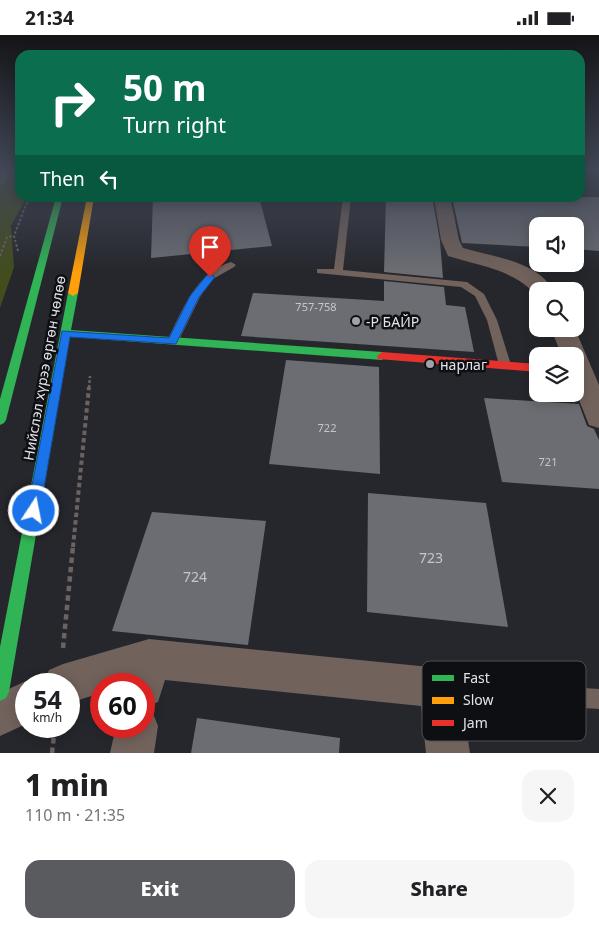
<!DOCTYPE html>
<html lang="en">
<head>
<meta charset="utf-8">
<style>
  body { margin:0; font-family:"Noto Sans",sans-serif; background:#f6f6f6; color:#202124; height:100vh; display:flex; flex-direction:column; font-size:19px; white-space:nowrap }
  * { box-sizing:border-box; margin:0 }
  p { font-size:16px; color:#757577 }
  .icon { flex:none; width:28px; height:28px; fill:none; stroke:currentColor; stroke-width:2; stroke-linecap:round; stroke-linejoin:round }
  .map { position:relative; height:718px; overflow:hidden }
  .drawer { display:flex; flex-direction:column; background:#fff; flex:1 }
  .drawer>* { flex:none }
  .top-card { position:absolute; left:15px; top:15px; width:570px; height:152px; border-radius:15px; box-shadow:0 2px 12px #0003; background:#0b6e4f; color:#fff; overflow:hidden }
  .buttons { position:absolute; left:529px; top:182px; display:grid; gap:10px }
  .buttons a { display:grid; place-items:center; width:55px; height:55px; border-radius:10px; background:#fff; box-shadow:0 2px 12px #0003; font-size:25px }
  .speed { position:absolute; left:15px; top:638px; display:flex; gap:10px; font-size:25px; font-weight:700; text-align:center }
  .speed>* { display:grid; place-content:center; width:65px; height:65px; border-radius:50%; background:#fff; box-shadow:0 2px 12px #0003; line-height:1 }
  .speed small { font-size:12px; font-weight:400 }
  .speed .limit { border:8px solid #d22; background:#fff; color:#111 }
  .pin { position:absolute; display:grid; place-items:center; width:42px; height:42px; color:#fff; margin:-51px -21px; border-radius:50% 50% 50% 0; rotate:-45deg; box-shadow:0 0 5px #0007 }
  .pin .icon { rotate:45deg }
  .me { position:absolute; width:55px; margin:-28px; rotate:11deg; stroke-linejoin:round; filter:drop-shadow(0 0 4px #0008) }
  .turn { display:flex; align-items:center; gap:18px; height:105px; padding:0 25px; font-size:22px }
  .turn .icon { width:65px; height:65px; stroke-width:2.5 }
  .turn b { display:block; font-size:35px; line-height:42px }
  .then { display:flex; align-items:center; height:48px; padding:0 25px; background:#0003; gap:10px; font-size:19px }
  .round { display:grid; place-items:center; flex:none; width:52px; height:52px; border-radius:15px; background:#f6f6f6 }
  .overview { display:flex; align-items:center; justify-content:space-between; height:85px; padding:0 25px }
  h1 { font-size:30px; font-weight:800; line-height:38px }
  .button { display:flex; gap:10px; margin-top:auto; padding:10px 25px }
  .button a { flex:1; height:58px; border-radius:15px; background:#5a5b5f; color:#fff; font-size:20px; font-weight:800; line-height:58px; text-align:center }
  .button a+a { background:#f6f6f6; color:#202124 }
  .status { display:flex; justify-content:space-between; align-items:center; height:35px; padding:0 25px; background:#fff; direction:ltr }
  .status svg { height:14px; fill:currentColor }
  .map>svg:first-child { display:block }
  .green { fill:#424d1e }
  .building { fill:#6c6d72 }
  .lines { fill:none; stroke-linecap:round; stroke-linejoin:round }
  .path-far3 { stroke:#6b6262; stroke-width:2; stroke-dasharray:2.5 2; stroke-linecap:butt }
  .path-far2 { stroke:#6b6262; stroke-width:2.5; stroke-dasharray:3 2; stroke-linecap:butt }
  .path-far1 { stroke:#6b6262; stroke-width:4; stroke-dasharray:4.5 3; stroke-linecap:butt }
  .path { stroke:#6b6262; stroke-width:4.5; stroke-dasharray:5.5 4; stroke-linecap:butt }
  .lane { fill:#72625c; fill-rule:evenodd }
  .street { fill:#72625c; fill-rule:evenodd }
  .fast { fill:#30b455; fill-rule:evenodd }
  .slow { fill:#ff9f0a; fill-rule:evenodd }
  .jam { fill:#e5322d; fill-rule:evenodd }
  .route { fill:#1a73e8; stroke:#114b97 }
  .poi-dot { fill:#a0a2a8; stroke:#0e0f13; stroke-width:2 }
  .labels { text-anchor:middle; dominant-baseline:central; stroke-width:5; stroke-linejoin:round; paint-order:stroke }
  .number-label { font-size:11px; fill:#c4c6cd }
  .poi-label { font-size:14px; fill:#e2e4eb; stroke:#0e0f13; text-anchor:start }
  .street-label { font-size:14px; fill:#e2e4eb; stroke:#0e0f13 }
  .near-number-label { font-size:14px; fill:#c4c6cd }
  .key { fill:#0e0f13; stroke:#4e4f54; stroke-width:1 }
  .key-label { font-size:14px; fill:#e2e4eb }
</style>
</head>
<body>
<div class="status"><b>21:34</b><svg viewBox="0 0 49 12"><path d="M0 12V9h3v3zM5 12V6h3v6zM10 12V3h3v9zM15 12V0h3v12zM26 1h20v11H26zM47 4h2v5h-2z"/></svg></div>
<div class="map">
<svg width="599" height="718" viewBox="0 0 599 718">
  <rect width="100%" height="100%" fill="#26272c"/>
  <!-- green -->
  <polygon class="green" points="0,136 20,136 20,162 26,163 11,191 14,232 0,273"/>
  <!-- building -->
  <g class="building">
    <polygon points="153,162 259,162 272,211 151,223"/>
    <polygon points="386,162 432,162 440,206 443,243 384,237"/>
    <polygon points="452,162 599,162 599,216 575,214 575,191 538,191 538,212 462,208"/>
    <polygon points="384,246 444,252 446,270 465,272 474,317 241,301 253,258 384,266"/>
    <polygon points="286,325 379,332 380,439 269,429"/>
    <polygon points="484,363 579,369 587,391 594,394 599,405 599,454 502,447"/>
    <polygon points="368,458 486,468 508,592 367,577"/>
    <polygon points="152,477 266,486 248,610 112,596"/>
    <polygon points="197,683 340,703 339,718 191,718"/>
  </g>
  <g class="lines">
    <!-- path-far3 -->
    <g class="path-far3">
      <polyline points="18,216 14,201 29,162"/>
      <polyline points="0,221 7,202 14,201"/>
    </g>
    <!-- path-far2 -->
    <polyline class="path-far2" points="89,353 90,341"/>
    <!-- path-far1 -->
    <polyline class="path-far1" points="73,512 89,352"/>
    <!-- path -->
    <g class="path">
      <polyline points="63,613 73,511"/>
      <polyline points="52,718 55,691"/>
    </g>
    <!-- lane -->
    <g class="lane">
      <polygon points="2,136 9,136 4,148 0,150"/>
      <polygon points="343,162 351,162 343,235 467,247 484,259 497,285 511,330 509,333 505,334 499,330 487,285 475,261 461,252 317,238 317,234 334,234"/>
      <path d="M231,227L236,230L234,232L213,244L200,262L177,309H169L167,306C182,276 196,237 231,227Z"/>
      <polygon points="445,644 599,654 599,674 445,664 438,661 435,654 438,647"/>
    </g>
    <!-- street -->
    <g class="street">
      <path d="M434,162H450L459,205L463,213C494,222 537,226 554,256H538L537,261C513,234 480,231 448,221L441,205Z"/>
      <polygon points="551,294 575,294 599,350 599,393 589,390 575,355 575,321 562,321"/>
      <polygon points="149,604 440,633 454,639 460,653 470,718 426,718 421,671 165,645 158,667 145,673 152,676 158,691 154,718 110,718 116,691 144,691 144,649 101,649 101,658 69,668 69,649 43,649 49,635 63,629"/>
      <polygon points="26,646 32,649 26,649 26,689 0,701 0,658"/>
    </g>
    <!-- fast -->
    <g class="fast">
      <polygon points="56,162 63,162 6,385 4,388 0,390 0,364"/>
      <polygon points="73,255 78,258 71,295 382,317 387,321 382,325 70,302 9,657 6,663 0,666 0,612 68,258"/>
    </g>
    <!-- slow -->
    <polygon class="slow" points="87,162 94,162 78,258 73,261 68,258"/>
    <!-- jam -->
    <polygon class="jam" points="382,317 538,329 538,337 378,324 377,321"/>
  </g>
  <!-- sky -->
  <linearGradient id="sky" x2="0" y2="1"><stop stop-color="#151518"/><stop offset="0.57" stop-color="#414756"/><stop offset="1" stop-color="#414756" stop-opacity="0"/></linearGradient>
  <rect width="599" height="237" fill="url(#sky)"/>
  <!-- route -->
  <polygon class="route" points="210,239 215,242 199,262 176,309 70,302 40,476 38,481 34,482 29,481 27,476 62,296 169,303 190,261 207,240"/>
  <!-- markers -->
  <g class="poi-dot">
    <circle cx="356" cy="286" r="5"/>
    <circle cx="430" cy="329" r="5"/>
  </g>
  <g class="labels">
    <!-- number labels -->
    <g class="number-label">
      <text x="316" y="271">757-758</text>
      <text x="327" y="392">722</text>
      <text x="548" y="426">721</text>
    </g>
    <!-- poi labels -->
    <g class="poi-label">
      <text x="366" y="286">-Р БАЙР</text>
      <text x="440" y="329">нарлаг</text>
    </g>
    <!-- street labels -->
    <g class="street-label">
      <text transform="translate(44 333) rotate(-80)">Нийслэл хүрээ өргөн чөлөө</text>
    </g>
    <!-- near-number labels -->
    <g class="near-number-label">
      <text x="431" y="522">723</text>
      <text x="195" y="541">724</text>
    </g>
  </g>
  <!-- legend -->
  <rect x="422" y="626" width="164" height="80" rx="8" class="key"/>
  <rect x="432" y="640" width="22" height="6" fill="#30b455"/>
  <rect x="432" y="662" width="22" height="7" fill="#ff9f0a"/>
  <rect x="432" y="685" width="22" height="6" fill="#e5322d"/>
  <g class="key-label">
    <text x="463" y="648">Fast</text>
    <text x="463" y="670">Slow</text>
    <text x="463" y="693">Jam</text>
  </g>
</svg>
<div class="buttons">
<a><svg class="icon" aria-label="sound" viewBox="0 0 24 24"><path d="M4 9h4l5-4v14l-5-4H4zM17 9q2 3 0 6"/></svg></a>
<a><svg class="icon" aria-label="search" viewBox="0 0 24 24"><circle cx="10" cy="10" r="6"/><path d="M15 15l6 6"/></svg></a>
<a><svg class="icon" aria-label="layers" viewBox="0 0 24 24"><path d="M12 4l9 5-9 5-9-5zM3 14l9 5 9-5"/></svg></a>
</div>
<div class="speed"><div>54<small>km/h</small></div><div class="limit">60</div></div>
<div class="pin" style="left:210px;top:242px;background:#d93025"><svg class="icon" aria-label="arrive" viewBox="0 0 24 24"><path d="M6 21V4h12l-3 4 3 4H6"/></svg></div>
<svg class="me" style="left:34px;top:476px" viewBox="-20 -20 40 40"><circle r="17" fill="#1a73e8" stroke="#fff" stroke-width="3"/><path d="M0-11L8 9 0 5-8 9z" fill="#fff"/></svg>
<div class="top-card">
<div class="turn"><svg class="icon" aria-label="right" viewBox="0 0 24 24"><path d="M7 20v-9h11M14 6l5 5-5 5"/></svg><div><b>50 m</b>Turn right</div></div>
<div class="then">Then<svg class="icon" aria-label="left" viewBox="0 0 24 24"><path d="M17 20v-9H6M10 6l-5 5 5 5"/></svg></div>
</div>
</div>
<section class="drawer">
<div class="overview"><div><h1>1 min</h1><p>110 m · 21:35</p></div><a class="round"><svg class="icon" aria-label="close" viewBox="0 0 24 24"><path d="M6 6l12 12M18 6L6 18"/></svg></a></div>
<div class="button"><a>Exit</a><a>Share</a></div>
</section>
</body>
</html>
